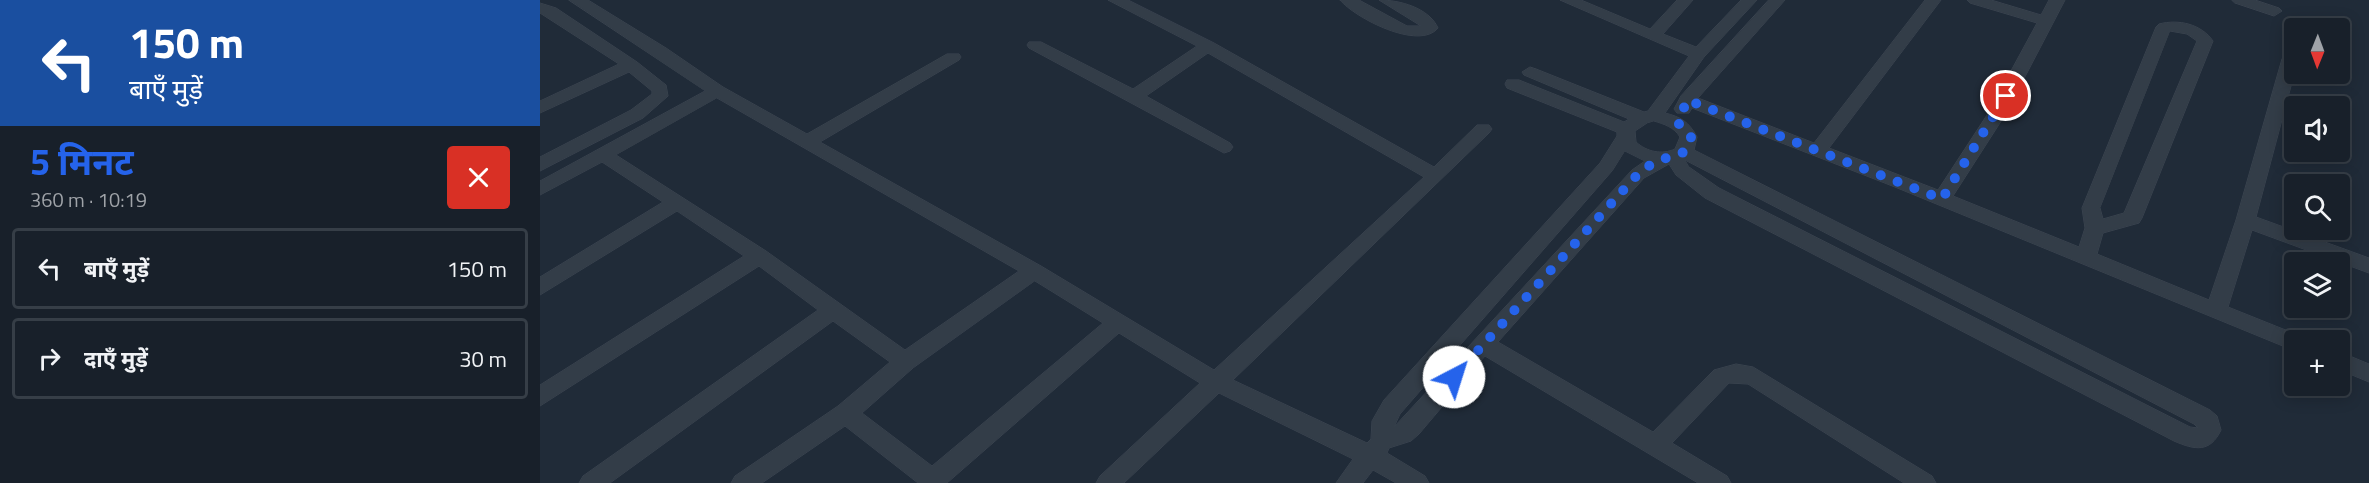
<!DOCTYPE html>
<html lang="hi">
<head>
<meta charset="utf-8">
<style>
  body { margin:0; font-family:"Titillium Web","Noto Sans Devanagari",sans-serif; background:#252d36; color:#f1f3f6; height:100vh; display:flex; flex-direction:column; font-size:22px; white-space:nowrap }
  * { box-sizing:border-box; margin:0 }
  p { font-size:20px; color:#9fa3a8 }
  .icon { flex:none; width:33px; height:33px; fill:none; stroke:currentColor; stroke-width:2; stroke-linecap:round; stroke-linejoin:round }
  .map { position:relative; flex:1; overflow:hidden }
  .sheet { display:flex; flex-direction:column; background:#18202a; width:540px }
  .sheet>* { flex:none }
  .top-card { background:#1a4fa0; color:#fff; overflow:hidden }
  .needle { width:39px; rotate:181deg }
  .fabs { position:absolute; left:1744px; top:18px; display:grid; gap:12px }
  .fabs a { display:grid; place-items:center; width:66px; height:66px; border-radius:6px; background:#18202a; box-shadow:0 3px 15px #0003,0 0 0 2px #363e47; font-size:30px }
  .pin { position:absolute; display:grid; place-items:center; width:51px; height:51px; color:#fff; margin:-26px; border:3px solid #fff; border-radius:50%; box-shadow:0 2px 6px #0007 }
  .me { position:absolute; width:66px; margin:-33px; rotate:40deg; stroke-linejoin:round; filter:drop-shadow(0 0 4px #0008) }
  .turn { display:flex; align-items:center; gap:21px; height:126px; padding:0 30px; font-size:27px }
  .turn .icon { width:78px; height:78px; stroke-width:2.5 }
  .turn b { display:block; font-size:42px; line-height:51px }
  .round { display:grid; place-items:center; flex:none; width:63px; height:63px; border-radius:6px; background:#252d36 }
  .head { display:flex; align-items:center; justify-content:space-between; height:102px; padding:0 30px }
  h1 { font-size:36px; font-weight:700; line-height:45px; color:#2563eb }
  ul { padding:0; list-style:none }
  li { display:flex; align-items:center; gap:18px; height:81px; margin:0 12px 9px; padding:0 18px; border:3px solid #363e47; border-radius:6px }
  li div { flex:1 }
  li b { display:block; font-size:22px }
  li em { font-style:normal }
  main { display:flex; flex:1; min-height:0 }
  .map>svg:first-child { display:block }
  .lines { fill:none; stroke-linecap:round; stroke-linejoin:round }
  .minor-casing { stroke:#3d4652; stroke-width:1 }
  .minor { fill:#333d48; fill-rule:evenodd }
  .route { stroke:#2563eb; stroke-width:10; stroke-dasharray:0 18 }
</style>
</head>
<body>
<main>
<section class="sheet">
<div class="top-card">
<div class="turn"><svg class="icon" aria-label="left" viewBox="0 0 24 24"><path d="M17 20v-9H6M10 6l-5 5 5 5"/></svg><div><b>150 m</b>बाएँ मुड़ें</div></div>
</div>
<div class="head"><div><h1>5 मिनट</h1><p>360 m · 10:19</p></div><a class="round" style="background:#d93025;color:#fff"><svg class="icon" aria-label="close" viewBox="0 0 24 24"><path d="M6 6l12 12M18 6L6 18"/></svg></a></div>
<ul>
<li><svg class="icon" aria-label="left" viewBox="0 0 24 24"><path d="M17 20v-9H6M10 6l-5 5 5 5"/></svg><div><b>बाएँ मुड़ें</b></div><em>150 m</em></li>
<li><svg class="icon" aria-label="right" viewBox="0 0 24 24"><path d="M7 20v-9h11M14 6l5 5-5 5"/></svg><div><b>दाएँ मुड़ें</b></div><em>30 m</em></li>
</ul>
</section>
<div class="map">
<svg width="1829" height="483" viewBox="0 0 1829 483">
  <rect width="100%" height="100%" fill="#202b38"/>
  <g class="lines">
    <!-- minor casing -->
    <g class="minor-casing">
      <g id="minor">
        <path d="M29,0H48L126,48L183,87L267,134L407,54H419L421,57L419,60L280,142L501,266L674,370L884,177L668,53L606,96L690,143L693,147L690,151L684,153L489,48L487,45L489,42H501L593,89L657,46L568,0H588L674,43L894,167L937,125H949L952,129L949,133L693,380L827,443L831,439L832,421L844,400L1060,163L1077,136V132L967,88L965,84L967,80H979L1084,122L1089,119L984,75L982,72L990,67L996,69L1104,112L1108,111L1149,56L1020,0H1041L1110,29L1137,0H1153L1123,34L1156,47L1201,0H1217L1164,57L1125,113C1141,117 1149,122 1157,137L1154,150L1670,410L1677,416L1681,430C1670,453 1655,450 1634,441L1165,198L1136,175L1129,164L1104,178L958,342L1113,432L1174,370L1196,364L1213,367L1392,476L1396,483H1364L1208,384L1189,383L1132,443L1187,476L1191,483H1158L945,356L879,434L871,441L849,448L847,453L885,476L889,483H856L833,470L823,483H796L813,459L679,393L584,483H556L560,476L660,383L579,333L407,483H378L305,426L222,483H191L195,476L298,406L350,362L293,321L70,483H39L43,476L278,310L219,266L0,406V385L204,256L137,211L0,295V277L123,202L62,162L0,195V181L165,91ZM177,98L479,271L365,350L226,251L76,155ZM1114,121C1124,124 1134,127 1140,137L1135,149C1122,155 1107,152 1096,142L1095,131L1107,123ZM1085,151L1105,161L1092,170L854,427L860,414L1072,171ZM1145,160L1654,424L1658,428L1650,427L1179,188L1149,167ZM495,281L563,323L392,466L322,413L373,368Z"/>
        <path d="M800,0H819L867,26H881L839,0C860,0 889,8 898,28C879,51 815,18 800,0Z"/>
        <path d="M1229,0H1245L1158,98L1274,143L1385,0H1401L1289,148L1398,190L1447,115L1497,23L1430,3L1427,0H1451L1501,15L1509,0H1525L1465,115L1413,196L1539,247L1545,228L1542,208L1616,27L1619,24C1639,19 1661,24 1673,41L1602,218L1599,223L1563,233L1557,254L1669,300L1696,220L1742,59L1744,56L1755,55V71L1716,217L1829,258V273L1712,230L1688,307L1763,337L1764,340H1755V351L1355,187L1152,108L1149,113H1137L1134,109L1141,96ZM1630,31L1647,34L1657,41L1584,213L1563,219L1560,208Z"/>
        <polygon points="1692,0 1715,0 1739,8 1742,11 1734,16 1695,3"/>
        <polygon points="0,3 16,8 97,62 126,85 128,96 103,118 0,171 0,157 91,110 112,94 112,91 89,72 0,113 0,101 79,64 0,13"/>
        <polygon points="1800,352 1829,364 1829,382 1800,370"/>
      </g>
    </g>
    <!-- minor -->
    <use href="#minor" class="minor"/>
  </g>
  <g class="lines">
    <!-- route -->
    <path class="route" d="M914,377L1098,174C1105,169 1114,161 1123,159C1137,155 1149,155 1151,137L1138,123L1147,100L1402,199L1466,96"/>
  </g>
</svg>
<div class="fabs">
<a><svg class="needle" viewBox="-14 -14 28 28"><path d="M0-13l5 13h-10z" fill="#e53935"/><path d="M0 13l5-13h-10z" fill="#9fa3a8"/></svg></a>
<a><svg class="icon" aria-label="sound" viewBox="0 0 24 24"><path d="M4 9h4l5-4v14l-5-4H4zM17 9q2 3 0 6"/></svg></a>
<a><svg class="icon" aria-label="search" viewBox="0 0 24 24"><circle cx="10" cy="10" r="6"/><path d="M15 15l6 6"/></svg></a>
<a><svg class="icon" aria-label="layers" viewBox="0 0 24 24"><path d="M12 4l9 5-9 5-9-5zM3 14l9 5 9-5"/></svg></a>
<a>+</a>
</div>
<div class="pin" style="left:1466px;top:96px;background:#d93025"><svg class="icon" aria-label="arrive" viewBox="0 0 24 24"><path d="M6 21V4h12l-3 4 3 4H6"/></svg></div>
<svg class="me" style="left:914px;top:377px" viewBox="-20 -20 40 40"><circle r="19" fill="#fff"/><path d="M0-13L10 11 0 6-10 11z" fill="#2563eb"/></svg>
</div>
</main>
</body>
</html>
